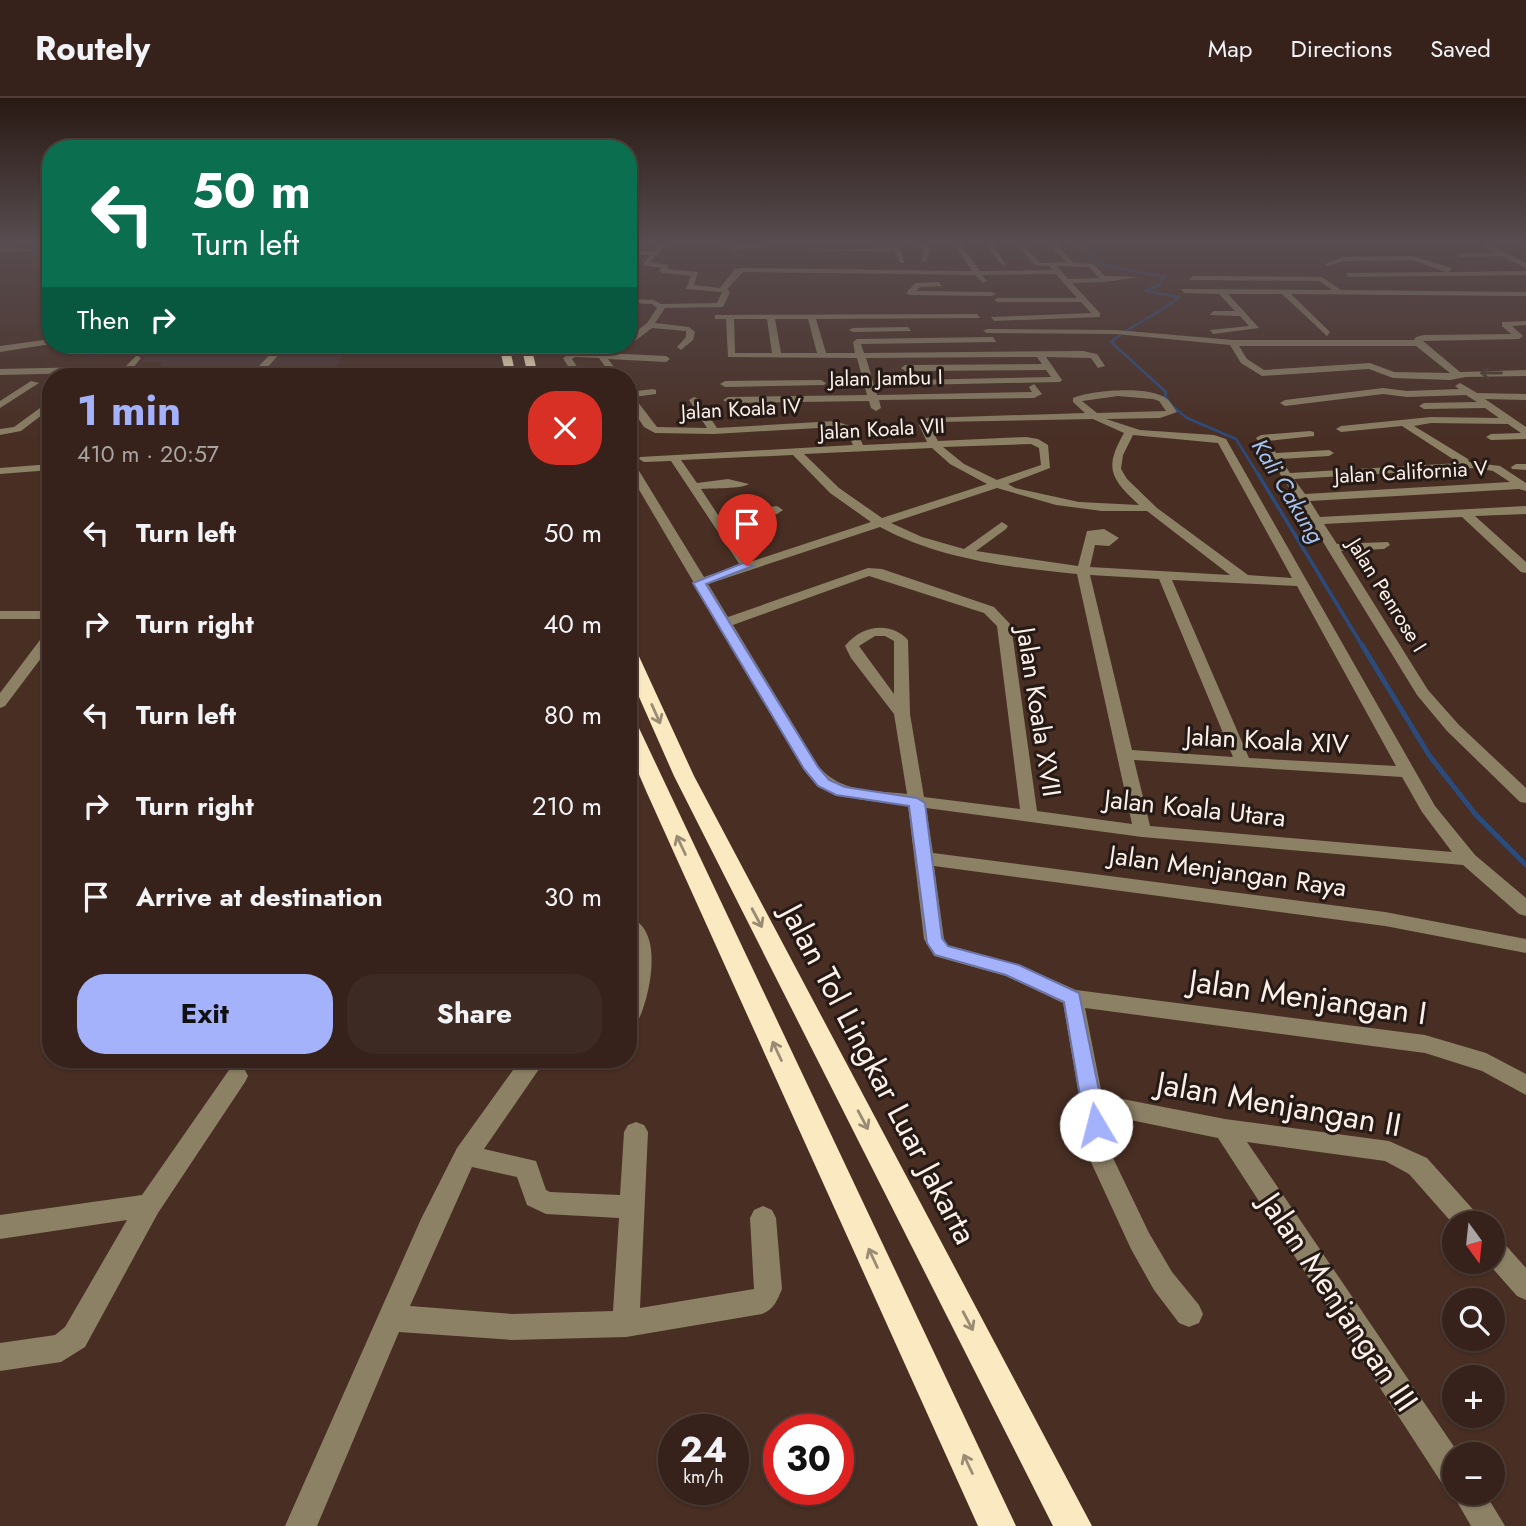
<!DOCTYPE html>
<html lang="en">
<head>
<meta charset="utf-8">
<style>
  body { margin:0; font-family:Jost,sans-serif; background:#3d2a23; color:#f1f3f6; height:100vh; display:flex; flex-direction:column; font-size:26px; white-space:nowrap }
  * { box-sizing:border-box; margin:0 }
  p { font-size:23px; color:#aaa4a2 }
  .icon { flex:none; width:38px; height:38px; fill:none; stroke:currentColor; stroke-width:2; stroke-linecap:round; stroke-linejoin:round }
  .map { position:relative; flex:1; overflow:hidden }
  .sheet { position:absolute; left:42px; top:270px; width:595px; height:700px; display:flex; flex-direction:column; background:#36221a; border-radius:28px; box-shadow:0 2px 5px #0004,0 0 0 2px #503f39 }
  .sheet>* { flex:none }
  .hud { position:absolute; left:42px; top:42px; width:595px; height:214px; border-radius:28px; box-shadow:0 2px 5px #0004,0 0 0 2px #503f39; background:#0b6e4f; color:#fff; overflow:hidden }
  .needle { width:46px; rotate:165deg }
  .controls { position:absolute; left:1442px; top:1113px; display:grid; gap:14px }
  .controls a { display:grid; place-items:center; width:63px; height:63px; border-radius:50%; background:#36221a; box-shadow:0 2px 5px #0004,0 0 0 2px #503f39; font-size:35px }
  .speed { position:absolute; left:658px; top:1316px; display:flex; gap:14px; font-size:35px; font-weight:700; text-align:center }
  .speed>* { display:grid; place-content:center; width:91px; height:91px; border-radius:50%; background:#36221a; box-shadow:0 2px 5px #0004,0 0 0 2px #503f39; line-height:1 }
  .speed small { font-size:18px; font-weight:400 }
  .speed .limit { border:10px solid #d22; background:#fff; color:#111 }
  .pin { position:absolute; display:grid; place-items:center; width:60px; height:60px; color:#fff; margin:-72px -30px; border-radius:50% 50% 50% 0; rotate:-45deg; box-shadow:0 0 7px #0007 }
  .pin .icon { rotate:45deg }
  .me { position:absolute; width:77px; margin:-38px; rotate:352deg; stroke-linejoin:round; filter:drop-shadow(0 0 5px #0008) }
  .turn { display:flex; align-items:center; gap:24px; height:147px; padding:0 35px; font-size:32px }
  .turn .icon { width:91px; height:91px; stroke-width:2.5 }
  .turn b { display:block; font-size:49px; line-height:60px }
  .then { display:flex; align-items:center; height:66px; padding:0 35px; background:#0003; gap:14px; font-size:26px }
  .round { display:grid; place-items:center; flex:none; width:74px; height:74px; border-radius:28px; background:#3d2a23 }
  .head { display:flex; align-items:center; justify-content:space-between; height:119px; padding:0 35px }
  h1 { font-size:42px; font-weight:700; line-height:52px; color:#a4b2fc }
  .primary-button { display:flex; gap:14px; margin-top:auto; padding:14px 35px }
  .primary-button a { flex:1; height:80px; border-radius:28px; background:#a4b2fc; color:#111; font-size:28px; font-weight:700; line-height:80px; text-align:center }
  .primary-button a+a { background:#3d2a23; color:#f1f3f6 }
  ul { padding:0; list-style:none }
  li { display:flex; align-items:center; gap:21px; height:91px; padding:0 35px }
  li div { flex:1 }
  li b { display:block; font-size:26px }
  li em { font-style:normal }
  header { display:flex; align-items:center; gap:42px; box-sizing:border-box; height:98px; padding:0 35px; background:#36221a; border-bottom:2px solid #503f39 }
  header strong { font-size:33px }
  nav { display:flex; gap:38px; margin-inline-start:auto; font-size:24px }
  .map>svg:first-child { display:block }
  .commercial { fill:#4c3735 }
  .education { fill:#3f3a4b }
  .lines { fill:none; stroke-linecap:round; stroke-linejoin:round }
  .stream-far2 { stroke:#2b4b7d; stroke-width:2.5 }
  .stream-far1 { stroke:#2b4b7d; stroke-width:3.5 }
  .stream { stroke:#2b4b7d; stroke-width:5 }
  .minor { fill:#8c8065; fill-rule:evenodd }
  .highway { fill:#fae9c1; fill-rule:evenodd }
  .oneway { stroke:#493e31 }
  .oneway2 { stroke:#9a8c74 }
  .route { fill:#a4b2fc; stroke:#6b74a4; stroke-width:2 }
  .labels { text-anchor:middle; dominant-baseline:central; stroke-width:6; stroke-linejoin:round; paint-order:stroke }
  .far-street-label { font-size:21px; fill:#fdf0e9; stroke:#251a15 }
  .far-water-label { font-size:23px; font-style:italic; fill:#a6c4f2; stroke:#251a15 }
  .street-label { font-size:26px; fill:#fdf0e9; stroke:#251a15 }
  .near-street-label { font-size:32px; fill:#fdf0e9; stroke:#251a15 }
</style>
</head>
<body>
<header>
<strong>Routely</strong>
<nav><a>Map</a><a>Directions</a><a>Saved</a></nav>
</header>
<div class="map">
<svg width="1526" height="1428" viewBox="0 0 1526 1428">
  <rect width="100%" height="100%" fill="#482e23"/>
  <!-- commercial -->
  <polygon class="commercial" points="150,247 349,247 330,278 125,278 156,276 162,264 142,264"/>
  <!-- education -->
  <polygon class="education" points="107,247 196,247 127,252 124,256 88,259 91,255 102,254"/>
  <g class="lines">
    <!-- stream-far2 -->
    <path class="stream-far2" d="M1070,144L1095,156L1089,160L1093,165L1164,179L1159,187L1145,193L1179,199C1158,217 1132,226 1111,244L1166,294L1165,298L1171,307L1187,320L1236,341L1259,378"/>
    <!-- stream-far1 -->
    <polyline class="stream-far1" points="1258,376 1363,549"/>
    <!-- stream -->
    <polyline class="stream" points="1362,547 1429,657 1476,717 1526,767"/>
    <!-- minor -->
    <g class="minor">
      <path d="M662,144H669L650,164L668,167V171L698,174L694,187L720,190L735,171L743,170L972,173L953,144H959L980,173L1053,172L1049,168L1035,167L1014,144H1021L1040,165L1066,164L1047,144H1054L1074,165L1093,166L1105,178L1139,179L1105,184L1072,185L1100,215V219L994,223L991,219L1091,215L1081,204H998L994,202L998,200H1077L1056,176L982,177L987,183L983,185L975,177L743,174L727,191L730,194L723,209L665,210L655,225L689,229L695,234L693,242L681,252L677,249L686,239V233L652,230L635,243H629V239L647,225L657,210L652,206L628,205V201L654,202L661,206L717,205L722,194L686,191L691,178L663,175L659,173L661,170L643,167L650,157H628V153H654ZM1057,168L1089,169L1099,180L1068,181Z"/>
      <polygon points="724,144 760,147 763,149 734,151"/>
      <polygon points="916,144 923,144 930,152 926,164 921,163 924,152"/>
      <polygon points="983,144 990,144 1006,167 1002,167"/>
      <polygon points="1475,144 1484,144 1526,165 1526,170 1501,158 1459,159 1461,156 1495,155"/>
      <polygon points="0,149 29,151 32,153 0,153"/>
      <polygon points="898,149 901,151 904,165 900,165 895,153 810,153"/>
      <polygon points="1413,158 1451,170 1450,174 1526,173 1526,177 1349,179 1346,175 1446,174 1412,162 1344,163 1328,168 1325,166 1343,159"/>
      <polygon points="1192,178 1322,179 1341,192 1526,194 1526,198 1291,196 1330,234 1327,238 1282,196 1228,196 1259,230 1213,236 1210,232 1249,228 1240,218 1210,217 1213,213 1235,213 1219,196 1184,195 1181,191 1332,192 1320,183 1189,182"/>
      <polygon points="939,184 942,188 920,189 916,193 992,194 996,196 992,198 910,197 906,195 915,185"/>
      <path d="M977,216L980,220L816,221L826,255H855L853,244L857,241L993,239L996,244L861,246L864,255L1083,253L1097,256L1105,268L1098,270L1091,260L1046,259L1062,282L1060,284L911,287L908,286V282L1051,279L1046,272L905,273L901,270L905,267L1042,266L1037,259L866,260L877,297L1032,294L1029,289L1034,286L1042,296L1034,300L879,302L881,310L876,313L871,310L869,303L728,305L723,302L728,299L867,297L857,260L728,259L726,221H715V217ZM734,221H767L772,255H735ZM775,221H808L817,255H781Z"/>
      <path d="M1526,223V227L1512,228L1523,238L1519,241L1423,243L1460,274L1526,272V278L1466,279L1450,282L1393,280L1369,271L1262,278L1241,265L1230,247L1116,236L987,235L983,233L987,231L1116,232L1233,242H1414L1416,239L1424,237L1511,236L1502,228V224ZM1239,248H1416L1450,275L1394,274L1370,265L1264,272L1247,261Z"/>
      <polygon points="908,229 911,233 853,234 849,232 853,230"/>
      <polygon points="51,241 51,246 0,254 0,248"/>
      <polygon points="279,247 287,247 260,278 251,278 254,274 157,278 122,272 137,257 141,260 133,270 157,272 259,268"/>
      <polygon points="600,252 604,255 666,258 670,261 666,264 608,261 621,278 612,278 599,260 575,259 572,261 583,278 574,278 563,260 573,253"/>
      <polygon points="87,269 92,272 87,278 78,278 80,275 0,277 0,271"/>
      <polygon points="821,282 826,285 824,287 725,289 720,286 725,283"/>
      <polygon points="31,283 39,285 0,310 0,303"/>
      <path d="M1460,285L1477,295L1526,296V302L1485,301L1526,329V341L1491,342L1486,339L1491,336L1521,335L1508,326L1431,325L1414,328L1468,361L1469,364L1500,368L1526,385V393L1519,391L1310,403L1320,419L1526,408V416L1475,418L1526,464V475L1521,474L1462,419L1324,426L1337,446L1388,444L1390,447L1384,451L1341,453L1428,592L1459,627L1526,690V705L1520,704L1447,633L1417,597L1296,400L1256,340L1261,337L1310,333L1314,334V338L1268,343L1276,355L1329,352L1334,355L1329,358L1281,361L1290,375L1459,365L1402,328L1341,334L1336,331L1341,328L1431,319L1499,320L1485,310L1424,311L1419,308L1424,305L1477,304L1466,297L1407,299L1383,296L1285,308L1280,305L1285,302L1383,290L1407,293L1459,291L1455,288ZM1476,370L1493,373L1510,384L1305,396L1294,381Z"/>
      <path d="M653,291L656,292V296L634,299L657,329L707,330L689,302L694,299L697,300L717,330L836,323L855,330L863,347L927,344L919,327L926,320L1085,315L1073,304V300C1091,292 1151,287 1167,301C1171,304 1174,310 1177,314L1160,320L1106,321L1140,332L1214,337L1226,341L1435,708L1475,757L1526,800V818L1519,816L1463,767L1142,739L926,710L933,755L1385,814L1526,841V855L1385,828L934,768L944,841L948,848L1019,867L1076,892L1425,937L1486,955L1526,976V997L1482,973L1425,955L1085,910L1102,997L1225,1021L1389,1043L1427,1060L1478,1117L1482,1125L1454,1127L1409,1076L1385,1063L1247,1044L1459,1356H1454V1395H1485L1505,1428H1471L1452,1395L1453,1391L1443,1387L1218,1040L1106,1017L1114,1062L1149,1135L1172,1174L1199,1207L1203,1216L1199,1225L1189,1229L1179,1225L1154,1192L1131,1151L1090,1062L1063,905L1006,878L934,858L924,841L908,707C872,702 831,704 806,675L628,373V360L633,363L704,479L740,467L671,363L644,364L639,361L640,359L853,347L847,334L835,329L714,336L655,335L644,329L628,305V294ZM1118,298L1153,301L1159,303L1166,313L1097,315L1082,303ZM1093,321L1124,335C1104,370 1110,380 1139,407L1079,404L1015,390L1008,386L1050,370L1048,347L1038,341L1026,339L938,343L929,327L939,324ZM1133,337L1218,345L1292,480L1248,477L1157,410L1127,381L1121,371L1123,357ZM1031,346L1039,350L1041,367L997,382L964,366L943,349ZM932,350L950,366L987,386L882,420L839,390L804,356ZM793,357L830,395L871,424L750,464L723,424L777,416L783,412L777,408L718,417L701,391C712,390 742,391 749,386L728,381L697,385L681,362ZM997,390L1056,407L1102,413H1147L1230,477L1090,469L1095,447L1109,448L1119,440L1104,431L1087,433L1078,468L976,453L1006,431L1008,428L1002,424L964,451L922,439L891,425ZM880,429C939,461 1012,470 1077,476L1132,726L1037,713L1011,527L994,509L882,471L868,470L728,519L708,486ZM1090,477L1159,481L1233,659L1132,652ZM869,478L984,515L997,528L1020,711L924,699L910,616L908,542C890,522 860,528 845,548L851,560L894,616L907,696C873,692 842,695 819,669L733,527ZM1172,482L1297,488L1396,668L1249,660ZM875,538H885L894,543V596L859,548ZM1134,662L1402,679L1422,714L1452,754L1150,728Z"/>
      <polygon points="51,302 51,310 21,333 0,337 0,331 14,329"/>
      <polygon points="51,366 51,372 0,376 0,370"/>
      <polygon points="1516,366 1526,366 1526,372 1512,371 1511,369"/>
      <rect x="0" y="513" width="51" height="8"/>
      <polygon points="51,533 51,547 5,608 0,610 0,595 46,534"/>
      <path d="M628,819C666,830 650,901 636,927L628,929Z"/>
      <path d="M521,961H546L484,1051L536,1063L546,1092L550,1094L620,1097L624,1034L628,1027L636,1024L644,1027L648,1034L640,1210L754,1191L750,1120L754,1112L763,1108L772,1112L776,1120L782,1191C777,1203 774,1211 762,1216L626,1239L512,1242L399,1234L317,1428H285L421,1121L457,1050ZM472,1069L517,1079L527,1107L546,1116L619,1120L613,1213L512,1216L410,1208Z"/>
      <polygon points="237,969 245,972 248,978 245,984 158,1115 85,1249 61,1264 0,1273 0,1245 55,1237 65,1229 127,1122 0,1141 0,1117 142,1097 229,972"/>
      <polygon points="1493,1140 1502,1143 1526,1170 1526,1202 1517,1198 1487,1164 1493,1164"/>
    </g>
    <!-- highway -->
    <g class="highway">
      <polygon points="499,247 509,247 516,278 506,278"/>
      <polygon points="521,247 531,247 538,278 528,278"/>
      <polygon points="628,549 637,554 694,678 1092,1428 1053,1428 674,678 628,574"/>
      <polygon points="628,622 638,628 1016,1428 978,1428 647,695 628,651"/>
    </g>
  </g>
  <!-- one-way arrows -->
  <defs><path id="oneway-shaft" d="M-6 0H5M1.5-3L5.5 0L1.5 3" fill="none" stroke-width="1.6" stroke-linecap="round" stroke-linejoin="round" transform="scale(1.75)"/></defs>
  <use class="oneway" href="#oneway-shaft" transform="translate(1491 275) rotate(-180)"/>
  <g class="oneway2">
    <use href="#oneway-shaft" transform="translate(656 616) rotate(66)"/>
    <use href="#oneway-shaft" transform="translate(681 747) rotate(-115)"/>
    <use href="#oneway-shaft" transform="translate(757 820) rotate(62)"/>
    <use href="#oneway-shaft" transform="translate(777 953) rotate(-115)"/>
    <use href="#oneway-shaft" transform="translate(863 1022) rotate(62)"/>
    <use href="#oneway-shaft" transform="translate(873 1160) rotate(-115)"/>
    <use href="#oneway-shaft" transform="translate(968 1223) rotate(62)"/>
    <use href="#oneway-shaft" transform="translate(968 1366) rotate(-115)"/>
  </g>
  <!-- sky -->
  <linearGradient id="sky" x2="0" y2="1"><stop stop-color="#281913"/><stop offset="0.42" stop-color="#584c50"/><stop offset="1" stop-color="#584c50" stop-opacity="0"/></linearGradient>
  <rect width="1526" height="344" fill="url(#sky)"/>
  <!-- route -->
  <polygon class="route" points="743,465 753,468 706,486 818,669 829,682 845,689 917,700 925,705 942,840 948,848 1019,867 1079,895 1106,1027 1103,1033 1096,1036 1088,1033 1085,1027 1064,904 1006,877 935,857 927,845 909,708 836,697 818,688 804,671 693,485"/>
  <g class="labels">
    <!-- far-street labels -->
    <g class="far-street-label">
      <text transform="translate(886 280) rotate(-1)">Jalan Jambu I</text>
      <text transform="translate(741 311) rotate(-3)">Jalan Koala IV</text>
      <text transform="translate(882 331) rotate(-3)">Jalan Koala VII</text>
      <text transform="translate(1411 374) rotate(-3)">Jalan California V</text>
      <text transform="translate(1387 497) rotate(58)">Jalan Penrose I</text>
    </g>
    <!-- far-water labels -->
    <g class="far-water-label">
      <text transform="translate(1288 393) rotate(59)">Kali Cakung</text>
    </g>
    <!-- street labels -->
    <g class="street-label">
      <text transform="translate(1039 614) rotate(81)">Jalan Koala XVII</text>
      <text transform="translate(1267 642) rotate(3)">Jalan Koala XIV</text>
      <text transform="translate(1195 710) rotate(6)">Jalan Koala Utara</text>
      <text transform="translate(1228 773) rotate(8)">Jalan Menjangan Raya</text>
    </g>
    <!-- near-street labels -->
    <g class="near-street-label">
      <text transform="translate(1308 899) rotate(8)">Jalan Menjangan I</text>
      <text transform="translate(879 976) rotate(62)">Jalan Tol Lingkar Luar Jakarta</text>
      <text transform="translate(1279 1006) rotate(10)">Jalan Menjangan II</text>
      <text transform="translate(1339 1204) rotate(56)">Jalan Menjangan III</text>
    </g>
  </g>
</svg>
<div class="controls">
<a><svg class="needle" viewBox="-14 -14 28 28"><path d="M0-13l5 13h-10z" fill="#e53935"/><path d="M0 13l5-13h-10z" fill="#aaa4a2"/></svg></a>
<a><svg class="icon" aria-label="search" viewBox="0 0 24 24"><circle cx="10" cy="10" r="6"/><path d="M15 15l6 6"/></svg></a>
<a>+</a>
<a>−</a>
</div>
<div class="speed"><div>24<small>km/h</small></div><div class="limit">30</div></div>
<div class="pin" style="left:747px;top:468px;background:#d93025"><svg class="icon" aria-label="arrive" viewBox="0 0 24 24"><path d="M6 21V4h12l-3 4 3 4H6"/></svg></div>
<svg class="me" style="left:1096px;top:1027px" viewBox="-20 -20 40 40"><circle r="19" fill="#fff"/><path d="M0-13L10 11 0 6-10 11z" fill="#a4b2fc"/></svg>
<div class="hud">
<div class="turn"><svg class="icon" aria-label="left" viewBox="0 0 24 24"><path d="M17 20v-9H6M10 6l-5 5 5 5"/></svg><div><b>50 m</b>Turn left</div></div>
<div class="then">Then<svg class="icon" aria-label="right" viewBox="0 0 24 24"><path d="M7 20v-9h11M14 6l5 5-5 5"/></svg></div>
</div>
<section class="sheet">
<div class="head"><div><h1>1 min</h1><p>410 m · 20:57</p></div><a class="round" style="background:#d93025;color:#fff"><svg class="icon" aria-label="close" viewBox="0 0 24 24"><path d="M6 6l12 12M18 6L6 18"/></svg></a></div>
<ul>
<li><svg class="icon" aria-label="left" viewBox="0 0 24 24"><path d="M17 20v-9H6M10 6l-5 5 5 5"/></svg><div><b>Turn left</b></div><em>50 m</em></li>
<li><svg class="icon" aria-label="right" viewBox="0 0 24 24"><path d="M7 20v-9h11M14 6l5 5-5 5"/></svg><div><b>Turn right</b></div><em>40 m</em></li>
<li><svg class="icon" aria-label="left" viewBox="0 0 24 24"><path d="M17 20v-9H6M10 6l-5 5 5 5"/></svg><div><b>Turn left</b></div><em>80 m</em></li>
<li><svg class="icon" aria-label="right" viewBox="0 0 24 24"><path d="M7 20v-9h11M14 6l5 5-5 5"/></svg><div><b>Turn right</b></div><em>210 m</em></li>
<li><svg class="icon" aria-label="arrive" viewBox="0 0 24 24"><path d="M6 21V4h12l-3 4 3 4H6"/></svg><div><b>Arrive at destination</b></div><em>30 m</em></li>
</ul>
<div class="primary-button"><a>Exit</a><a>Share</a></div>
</section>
</div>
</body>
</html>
